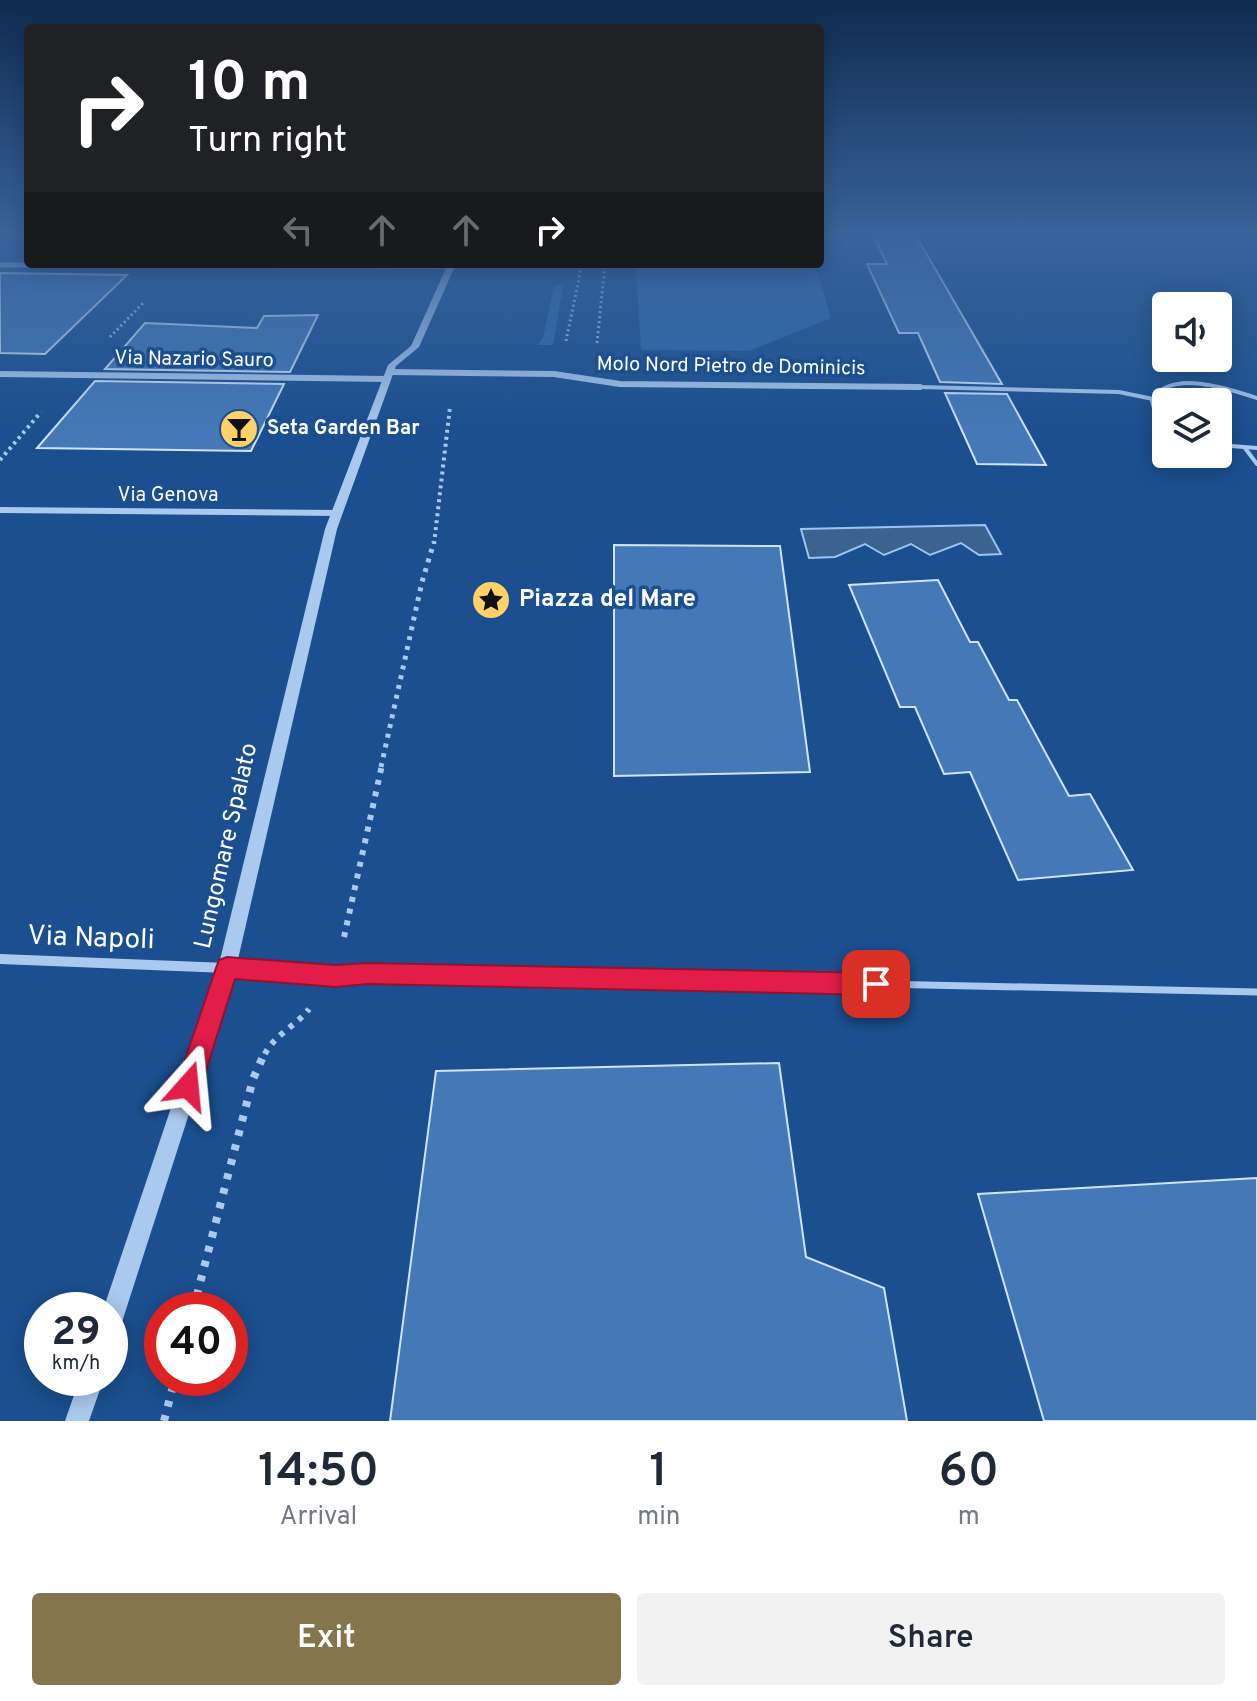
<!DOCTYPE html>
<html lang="en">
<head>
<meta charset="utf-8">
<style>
  body { margin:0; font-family:Overpass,sans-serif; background:#f2f2f3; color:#1f2937; height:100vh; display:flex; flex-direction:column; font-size:30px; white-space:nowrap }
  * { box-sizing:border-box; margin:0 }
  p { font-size:26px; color:#747a83 }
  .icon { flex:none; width:44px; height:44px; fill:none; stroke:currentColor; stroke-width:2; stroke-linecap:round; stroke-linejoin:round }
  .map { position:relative; height:1421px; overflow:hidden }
  .drawer { display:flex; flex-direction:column; background:#fff; flex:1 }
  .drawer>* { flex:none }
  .guide { position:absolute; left:24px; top:24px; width:800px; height:244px; border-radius:8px; box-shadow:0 4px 20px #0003; background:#202124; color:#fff; overflow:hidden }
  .tools { position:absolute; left:1152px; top:292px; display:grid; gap:16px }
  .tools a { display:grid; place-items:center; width:80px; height:80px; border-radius:8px; background:#fff; box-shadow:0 4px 20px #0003; font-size:40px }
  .speed { position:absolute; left:24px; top:1292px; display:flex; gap:16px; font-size:40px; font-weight:700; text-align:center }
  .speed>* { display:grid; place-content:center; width:104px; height:104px; border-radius:50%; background:#fff; box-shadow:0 4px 20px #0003; line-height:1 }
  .speed small { font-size:20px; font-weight:400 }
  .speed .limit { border:12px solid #d22; background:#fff; color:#111 }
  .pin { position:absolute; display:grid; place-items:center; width:68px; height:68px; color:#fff; margin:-34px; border-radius:16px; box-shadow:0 4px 12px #0006 }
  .me { position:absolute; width:88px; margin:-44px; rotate:18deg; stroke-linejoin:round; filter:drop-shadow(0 0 6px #0008) }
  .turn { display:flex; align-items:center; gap:28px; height:168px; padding:0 32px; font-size:36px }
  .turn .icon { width:104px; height:104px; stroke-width:2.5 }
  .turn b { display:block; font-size:56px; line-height:68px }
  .lanes { display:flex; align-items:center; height:76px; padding:0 32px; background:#0003; justify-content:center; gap:40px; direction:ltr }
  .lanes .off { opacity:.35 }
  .eta { display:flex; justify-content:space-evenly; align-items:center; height:136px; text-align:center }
  .eta b { font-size:48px; font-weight:600; line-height:56px }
  .primary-button { display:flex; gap:16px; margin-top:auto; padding:16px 32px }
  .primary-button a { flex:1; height:92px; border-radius:8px; background:#84754c; color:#fff; font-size:32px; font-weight:600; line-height:92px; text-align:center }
  .primary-button a+a { background:#f2f2f3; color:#1f2937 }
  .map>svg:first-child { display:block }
  .green { fill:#2e69ad }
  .water { fill:#3c6290; stroke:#9cc4f0; stroke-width:2 }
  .building { fill:#4478b7; stroke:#cfe3fa; stroke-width:2 }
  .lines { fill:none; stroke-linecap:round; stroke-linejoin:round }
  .path-far4 { stroke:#a9c9ee; stroke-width:3; stroke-dasharray:2 3; stroke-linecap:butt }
  .path-far3 { stroke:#a9c9ee; stroke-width:4; stroke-dasharray:3 4; stroke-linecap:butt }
  .path-far2 { stroke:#a9c9ee; stroke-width:5; stroke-dasharray:4 6; stroke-linecap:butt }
  .path-far1 { stroke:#a9c9ee; stroke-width:6; stroke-dasharray:5 7; stroke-linecap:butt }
  .path { stroke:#a9c9ee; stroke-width:8; stroke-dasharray:6 9; stroke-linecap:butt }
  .service-far1 { stroke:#a9c9ee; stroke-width:4 }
  .service { stroke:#a9c9ee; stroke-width:7 }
  .minor-far2 { stroke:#a9c9ee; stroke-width:5 }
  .minor-far1 { stroke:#a9c9ee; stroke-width:6 }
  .minor { stroke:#a9c9ee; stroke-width:10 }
  .tertiary { fill:#a9c9ee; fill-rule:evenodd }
  .route { fill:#e11d48; stroke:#92132f; stroke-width:2 }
  .labels { text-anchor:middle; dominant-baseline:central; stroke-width:7; stroke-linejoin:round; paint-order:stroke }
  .far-street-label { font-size:20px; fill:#fff; stroke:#1b4f8f }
  .far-poi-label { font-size:20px; font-weight:bold; fill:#fff; stroke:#1b4f8f; text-anchor:start }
  .poi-label { font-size:24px; font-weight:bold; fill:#fff; stroke:#1b4f8f; text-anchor:start }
  .street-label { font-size:24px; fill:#fff; stroke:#1b4f8f }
  .near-street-label { font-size:28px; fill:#fff; stroke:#1b4f8f }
</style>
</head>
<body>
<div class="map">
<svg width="1257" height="1421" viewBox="0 0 1257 1421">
  <rect width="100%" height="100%" fill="#1b4f8f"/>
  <!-- green -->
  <g class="green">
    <polygon points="616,264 815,264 831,318 749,351 641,350 636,269"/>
    <polygon points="554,286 563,286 553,345 537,345 543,338"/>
  </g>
  <!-- water -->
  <polygon class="water" points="985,525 1001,554 979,555 961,543 930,555 911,544 884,555 865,544 835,557 809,558 801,529"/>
  <!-- building -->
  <g class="building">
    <polygon points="873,234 915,234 1002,384 940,382 918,333 899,333 867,264 887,264"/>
    <polygon points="0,273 127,275 45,354 0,353"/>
    <polygon points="318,315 290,372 105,369 145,323 257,328 264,316"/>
    <polygon points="95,381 284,384 251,451 37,448"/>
    <polygon points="945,393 1007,394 1046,465 977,464"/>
    <polygon points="614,545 780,546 810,772 614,776"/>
    <polygon points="938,580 970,642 978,642 1009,700 1017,700 1069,796 1090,794 1133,870 1018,880 970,772 944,774 915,707 900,707 849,585"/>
    <polygon points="779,1063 806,1257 884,1288 907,1421 390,1421 436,1071"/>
    <polygon points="1257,1178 1257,1421 1044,1421 978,1194"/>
  </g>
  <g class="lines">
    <!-- path-far4 -->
    <g class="path-far4">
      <polyline points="110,337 145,301"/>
      <polyline points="566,341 582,264"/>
      <polyline points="597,343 605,264"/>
    </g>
    <!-- path-far3 -->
    <g class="path-far3">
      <polyline points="0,460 41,412"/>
      <polyline points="434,544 450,407"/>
    </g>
    <!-- path-far2 -->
    <polyline class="path-far2" points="381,767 422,582 434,542"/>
    <!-- path-far1 -->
    <g class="path-far1">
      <polyline points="344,937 382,765"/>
      <path d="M265,1054C273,1036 297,1025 309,1009"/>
    </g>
    <!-- path -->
    <g class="path">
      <polyline points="193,1310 253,1079 265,1052"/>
      <polyline points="164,1421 175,1378"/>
    </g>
    <!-- service-far1 -->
    <g class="service-far1">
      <polyline points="920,387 1119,392 1153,399"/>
      <path d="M1166,424L1155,412L1152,401C1169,368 1230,389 1257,398"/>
      <polyline points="1218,445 1257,448"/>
      <polyline points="1245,448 1257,464"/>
    </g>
    <!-- service -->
    <polyline class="service" points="231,968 335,976 368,973 1257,992"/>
    <!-- minor-far2 -->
    <polyline class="minor-far2" points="0,265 451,266"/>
    <!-- minor-far1 -->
    <g class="minor-far1">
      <polyline points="390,372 554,374 620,384 920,387"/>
      <polyline points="0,374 387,379"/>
      <polyline points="0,510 337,513"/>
    </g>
    <!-- minor -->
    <polyline class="minor" points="0,959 227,968"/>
    <!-- tertiary -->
    <g class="tertiary">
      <polygon points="448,264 456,264 419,347 396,366 337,529 236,968 122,1322 118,1330 110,1334 110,1310 103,1310 218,968 325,529 388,365 411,346"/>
      <polygon points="80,1378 104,1378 89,1421 65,1421"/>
    </g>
  </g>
  <!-- sky -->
  <linearGradient id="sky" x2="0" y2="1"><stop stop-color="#0f2b4f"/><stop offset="0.54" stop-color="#39639b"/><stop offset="1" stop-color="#39639b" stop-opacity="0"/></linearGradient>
  <rect width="1257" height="433" fill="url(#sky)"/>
  <!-- route -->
  <polygon class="route" points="227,957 335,965 368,963 876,973 884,976 888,984 884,992 876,995 368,984 335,987 235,979 201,1086 197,1095 188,1099 179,1095 176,1086 216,968 219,960"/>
  <!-- icons -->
  <defs>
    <g id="bar-disc" transform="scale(2)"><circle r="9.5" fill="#ffd166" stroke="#1b4f8f"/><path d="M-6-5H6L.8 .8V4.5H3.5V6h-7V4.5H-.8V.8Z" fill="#111"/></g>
    <g id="sight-disc" transform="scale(2)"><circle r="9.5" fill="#ffd166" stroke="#1b4f8f"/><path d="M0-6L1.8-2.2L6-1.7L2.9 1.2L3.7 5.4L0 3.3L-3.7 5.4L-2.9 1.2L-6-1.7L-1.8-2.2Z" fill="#111"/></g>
  </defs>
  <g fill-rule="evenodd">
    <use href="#bar-disc" x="239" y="429"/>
    <use href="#sight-disc" x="491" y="600"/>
  </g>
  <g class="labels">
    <!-- far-street labels -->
    <g class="far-street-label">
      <text transform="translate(194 360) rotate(1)">Via Nazario Sauro</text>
      <text transform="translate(731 367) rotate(1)">Molo Nord Pietro de Dominicis</text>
      <text x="168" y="496">Via Genova</text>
    </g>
    <!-- far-poi labels -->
    <g class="far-poi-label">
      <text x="267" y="429">Seta Garden Bar</text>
    </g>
    <!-- poi labels -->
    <g class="poi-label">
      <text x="519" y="600">Piazza del Mare</text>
    </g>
    <!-- street labels -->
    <g class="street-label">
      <text transform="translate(227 846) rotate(-77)">Lungomare Spalato</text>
    </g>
    <!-- near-street labels -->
    <g class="near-street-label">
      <text transform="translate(91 939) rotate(2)">Via Napoli</text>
    </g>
  </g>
</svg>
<div class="tools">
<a><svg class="icon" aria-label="sound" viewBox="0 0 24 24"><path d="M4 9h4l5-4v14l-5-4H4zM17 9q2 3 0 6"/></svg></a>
<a><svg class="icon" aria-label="layers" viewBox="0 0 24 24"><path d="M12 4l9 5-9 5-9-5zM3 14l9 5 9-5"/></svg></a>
</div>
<div class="speed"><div>29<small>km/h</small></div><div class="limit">40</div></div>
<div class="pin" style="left:876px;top:984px;background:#d93025"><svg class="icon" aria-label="arrive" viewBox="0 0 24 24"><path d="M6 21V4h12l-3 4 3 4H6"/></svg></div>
<svg class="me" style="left:188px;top:1086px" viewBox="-20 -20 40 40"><path d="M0-17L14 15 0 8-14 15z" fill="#e11d48" stroke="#fff" stroke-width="4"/></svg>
<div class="guide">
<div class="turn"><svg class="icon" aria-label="right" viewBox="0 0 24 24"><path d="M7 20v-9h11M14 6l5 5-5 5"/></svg><div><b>10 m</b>Turn right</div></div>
<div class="lanes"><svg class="icon off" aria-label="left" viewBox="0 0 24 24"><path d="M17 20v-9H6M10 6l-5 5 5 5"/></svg><svg class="icon off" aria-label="ahead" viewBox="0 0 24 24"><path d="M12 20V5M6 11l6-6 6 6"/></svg><svg class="icon off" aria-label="ahead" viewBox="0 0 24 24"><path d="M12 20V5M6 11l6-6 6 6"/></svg><svg class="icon" aria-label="right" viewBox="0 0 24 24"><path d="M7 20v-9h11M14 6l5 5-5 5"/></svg></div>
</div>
</div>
<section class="drawer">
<div class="eta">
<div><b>14:50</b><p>Arrival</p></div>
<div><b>1</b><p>min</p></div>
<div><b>60</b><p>m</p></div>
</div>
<div class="primary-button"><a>Exit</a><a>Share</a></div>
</section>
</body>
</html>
